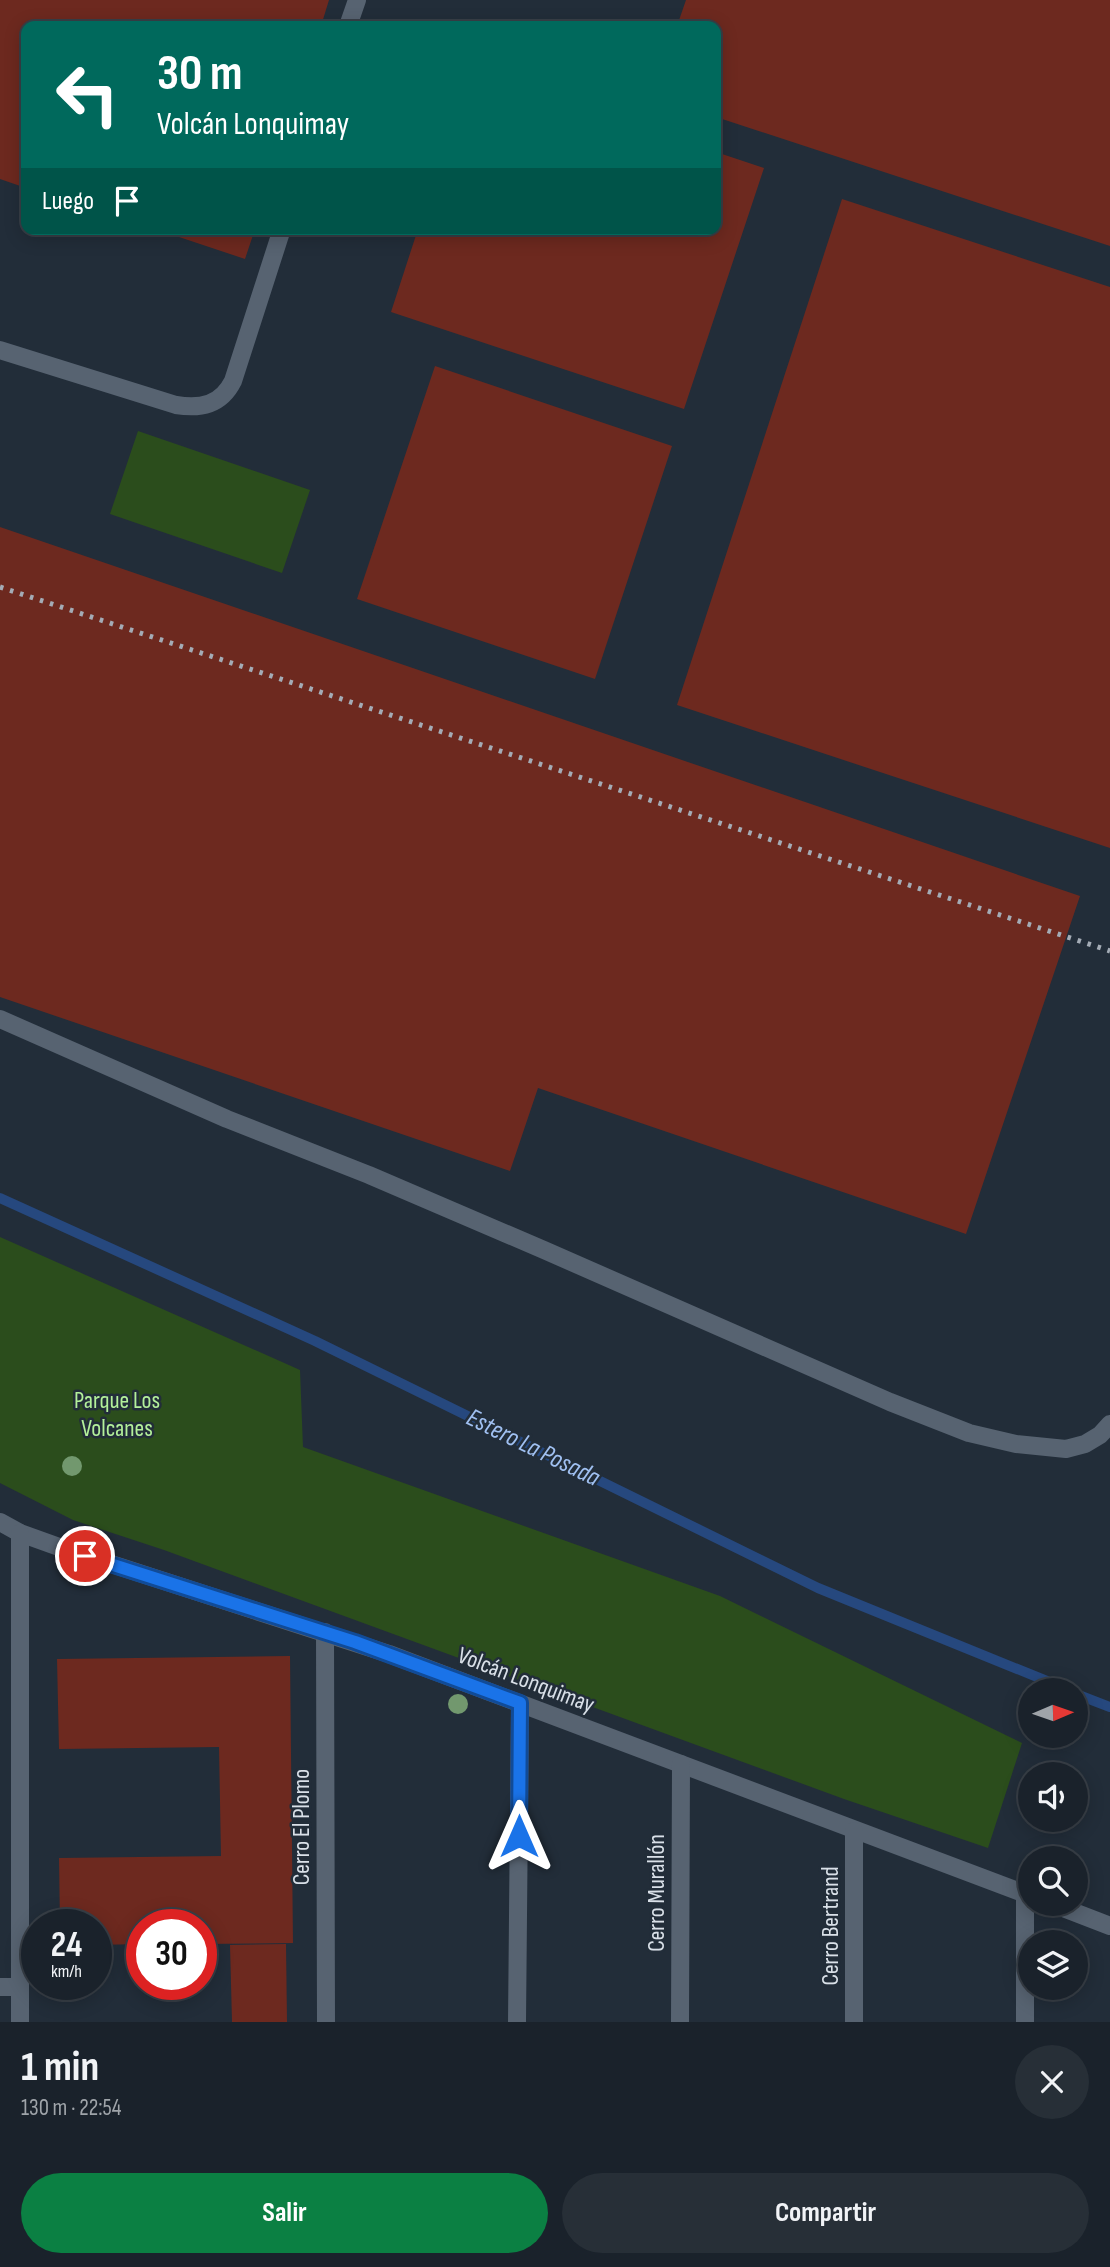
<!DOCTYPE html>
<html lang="es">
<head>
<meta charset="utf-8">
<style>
  body { margin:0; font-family:"Sofia Sans Condensed",sans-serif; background:#272f37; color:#f1f3f6; height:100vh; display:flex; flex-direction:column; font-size:26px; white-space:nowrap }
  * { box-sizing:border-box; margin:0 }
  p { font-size:23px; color:#9fa4a9 }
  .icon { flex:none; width:38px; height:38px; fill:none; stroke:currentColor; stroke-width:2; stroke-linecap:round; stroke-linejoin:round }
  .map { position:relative; height:2022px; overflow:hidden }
  .details { display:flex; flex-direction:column; background:#1a222b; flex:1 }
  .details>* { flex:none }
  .hud { position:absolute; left:21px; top:21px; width:700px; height:214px; border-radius:14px; box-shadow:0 4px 18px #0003,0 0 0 2px #383f47; background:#00695c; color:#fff; overflow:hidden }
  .needle { width:46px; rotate:88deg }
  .controls { position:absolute; left:1018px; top:1678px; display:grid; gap:14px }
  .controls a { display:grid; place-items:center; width:70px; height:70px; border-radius:50%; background:#1a222b; box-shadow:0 4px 18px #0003,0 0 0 2px #383f47; font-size:35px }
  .speed { position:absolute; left:21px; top:1909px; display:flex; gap:14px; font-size:35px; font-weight:700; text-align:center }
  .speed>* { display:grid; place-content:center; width:91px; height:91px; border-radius:50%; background:#1a222b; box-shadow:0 4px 18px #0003,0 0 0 2px #383f47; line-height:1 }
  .speed small { font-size:18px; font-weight:400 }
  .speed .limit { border:10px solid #d22; background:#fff; color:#111 }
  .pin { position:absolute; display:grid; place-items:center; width:60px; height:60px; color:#fff; margin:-30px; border:4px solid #fff; border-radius:50%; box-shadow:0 2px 7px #0007 }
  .me { position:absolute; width:77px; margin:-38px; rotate:0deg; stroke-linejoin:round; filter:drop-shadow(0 0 5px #0008) }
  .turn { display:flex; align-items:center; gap:24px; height:147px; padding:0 21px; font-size:32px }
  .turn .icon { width:91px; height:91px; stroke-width:2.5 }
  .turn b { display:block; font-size:49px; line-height:60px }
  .then { display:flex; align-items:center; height:66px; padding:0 21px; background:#0003; gap:14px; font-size:26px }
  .round { display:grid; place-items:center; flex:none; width:74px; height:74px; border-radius:37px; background:#272f37 }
  .overview { display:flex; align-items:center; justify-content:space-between; height:119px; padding:0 21px }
  h1 { font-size:42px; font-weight:700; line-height:52px }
  .primary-button { display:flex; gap:14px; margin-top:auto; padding:14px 21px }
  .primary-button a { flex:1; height:80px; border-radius:42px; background:#0b8043; color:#fff; font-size:28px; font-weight:700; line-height:80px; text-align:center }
  .primary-button a+a { background:#272f37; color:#f1f3f6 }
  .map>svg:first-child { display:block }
  .green { fill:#2b4d1c }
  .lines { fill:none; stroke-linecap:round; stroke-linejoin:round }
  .stream { stroke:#26487e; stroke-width:10 }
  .building { fill:#6d291f }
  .minor { stroke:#576371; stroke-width:18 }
  .rail { stroke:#a4acb6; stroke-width:5; stroke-dasharray:3.5 7; stroke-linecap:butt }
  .tree { fill:#72986e }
  .route-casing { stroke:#114b97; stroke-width:18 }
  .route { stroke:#1a73e8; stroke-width:12 }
  .labels { text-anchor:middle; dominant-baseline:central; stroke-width:5; stroke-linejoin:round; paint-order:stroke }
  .park-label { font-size:24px; fill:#b3f09a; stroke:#222d39 }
  .street-label { font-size:24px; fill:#d9e0e8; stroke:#222d39 }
  .water-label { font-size:26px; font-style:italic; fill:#a0c0f1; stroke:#222d39 }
</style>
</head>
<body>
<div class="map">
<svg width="1110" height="2022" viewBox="0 0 1110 2022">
  <rect width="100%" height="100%" fill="#222d39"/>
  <!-- green -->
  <g class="green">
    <polygon points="138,431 310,490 282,573 110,514"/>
    <polygon points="0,1237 300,1370 303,1447 720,1596 1022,1743 988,1848 844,1799 164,1550 73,1520 0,1483"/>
  </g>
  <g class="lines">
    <!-- stream -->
    <g class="stream">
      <polyline points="0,1198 315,1341 818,1588 1069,1690"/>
      <polyline points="1076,1694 1110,1707"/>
    </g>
  </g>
  <!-- building -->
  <g class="building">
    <polygon points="0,0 329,0 321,26 26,26 26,188 0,179"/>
    <polygon points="686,0 1110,0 1110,246 716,117 716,26 677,26"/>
    <polygon points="716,152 764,168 684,409 391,312 418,229 716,229"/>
    <polygon points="842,199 1110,287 1110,848 677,705"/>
    <polygon points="155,229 255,229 245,259"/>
    <polygon points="435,366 672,446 595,679 357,599"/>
    <polygon points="0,527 1080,896 966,1234 538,1088 510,1171 0,997"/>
    <polygon points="290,1656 293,1943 201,1944 201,1925 142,1925 142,1944 96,1945 96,1925 60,1925 59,1858 221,1856 219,1747 59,1749 57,1659"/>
    <polygon points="286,1944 287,2022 232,2022 230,1945"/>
  </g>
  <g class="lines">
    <!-- minor -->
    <g class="minor">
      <polyline points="348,26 357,0"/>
      <path d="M0,350L176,405C201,409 221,405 233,381L282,229"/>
      <polyline points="0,1019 227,1119 369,1175 544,1250 890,1402 969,1433 1016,1444 1066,1449 1085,1444 1100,1435 1110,1424"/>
      <polyline points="0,1522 20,1533 59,1547 389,1654 1031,1896"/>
      <polyline points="325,1632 326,2022"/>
      <polyline points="1025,1893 1025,2022"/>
      <polyline points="1053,1904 1110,1926"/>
      <polyline points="0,1987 20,1987"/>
      <polyline points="20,2022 20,1533"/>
      <polyline points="517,2022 520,1704"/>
      <polyline points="680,2022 681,1764"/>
      <polyline points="854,2022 854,1831"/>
    </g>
    <!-- rail -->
    <polyline class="rail" points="0,587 1110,951"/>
  </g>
  <!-- trees -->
  <g class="tree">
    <circle cx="72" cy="1466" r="10"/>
    <circle cx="458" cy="1704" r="10"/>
  </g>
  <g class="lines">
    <!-- route casing -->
    <g class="route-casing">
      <polyline id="route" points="85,1556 355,1642 520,1703 519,1836"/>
    </g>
    <!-- route -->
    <use href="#route" class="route"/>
  </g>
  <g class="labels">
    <!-- park labels -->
    <g class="park-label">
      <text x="117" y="1400">Parque Los<tspan x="117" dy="28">Volcanes</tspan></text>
    </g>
    <!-- street labels -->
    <g class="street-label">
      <text transform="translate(526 1680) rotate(21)">Volcán Lonquimay</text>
      <text transform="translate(301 1827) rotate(-90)">Cerro El Plomo</text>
      <text transform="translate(656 1893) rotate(-90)">Cerro Murallón</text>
      <text transform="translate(830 1926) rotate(-90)">Cerro Bertrand</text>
    </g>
    <!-- water labels -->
    <g class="water-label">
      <text transform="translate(533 1448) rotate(26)">Estero La Posada</text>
    </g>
  </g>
</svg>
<div class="controls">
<a><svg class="needle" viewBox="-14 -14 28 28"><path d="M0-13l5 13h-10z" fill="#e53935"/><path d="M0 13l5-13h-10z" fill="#9fa4a9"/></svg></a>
<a><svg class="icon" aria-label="sound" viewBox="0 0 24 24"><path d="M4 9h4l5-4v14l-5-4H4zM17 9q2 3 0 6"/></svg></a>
<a><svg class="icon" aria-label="search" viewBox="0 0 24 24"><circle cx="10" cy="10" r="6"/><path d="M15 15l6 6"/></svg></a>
<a><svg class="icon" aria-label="layers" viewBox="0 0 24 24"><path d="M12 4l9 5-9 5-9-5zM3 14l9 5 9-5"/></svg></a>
</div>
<div class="speed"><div>24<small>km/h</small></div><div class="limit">30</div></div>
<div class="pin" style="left:85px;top:1556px;background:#d93025"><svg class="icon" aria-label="arrive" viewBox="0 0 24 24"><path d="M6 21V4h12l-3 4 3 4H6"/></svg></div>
<svg class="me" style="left:519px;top:1836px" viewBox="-20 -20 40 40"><path d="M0-17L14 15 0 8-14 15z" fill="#1a73e8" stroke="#fff" stroke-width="4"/></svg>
<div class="hud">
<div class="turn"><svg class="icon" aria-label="left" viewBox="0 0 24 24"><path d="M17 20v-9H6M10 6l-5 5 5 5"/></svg><div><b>30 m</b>Volcán Lonquimay</div></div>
<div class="then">Luego<svg class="icon" aria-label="arrive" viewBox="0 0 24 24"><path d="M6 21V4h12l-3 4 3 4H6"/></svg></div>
</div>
</div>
<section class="details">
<div class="overview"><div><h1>1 min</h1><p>130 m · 22:54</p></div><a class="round"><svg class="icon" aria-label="close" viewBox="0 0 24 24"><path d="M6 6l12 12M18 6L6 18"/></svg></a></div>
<div class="primary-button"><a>Salir</a><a>Compartir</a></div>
</section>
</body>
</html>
